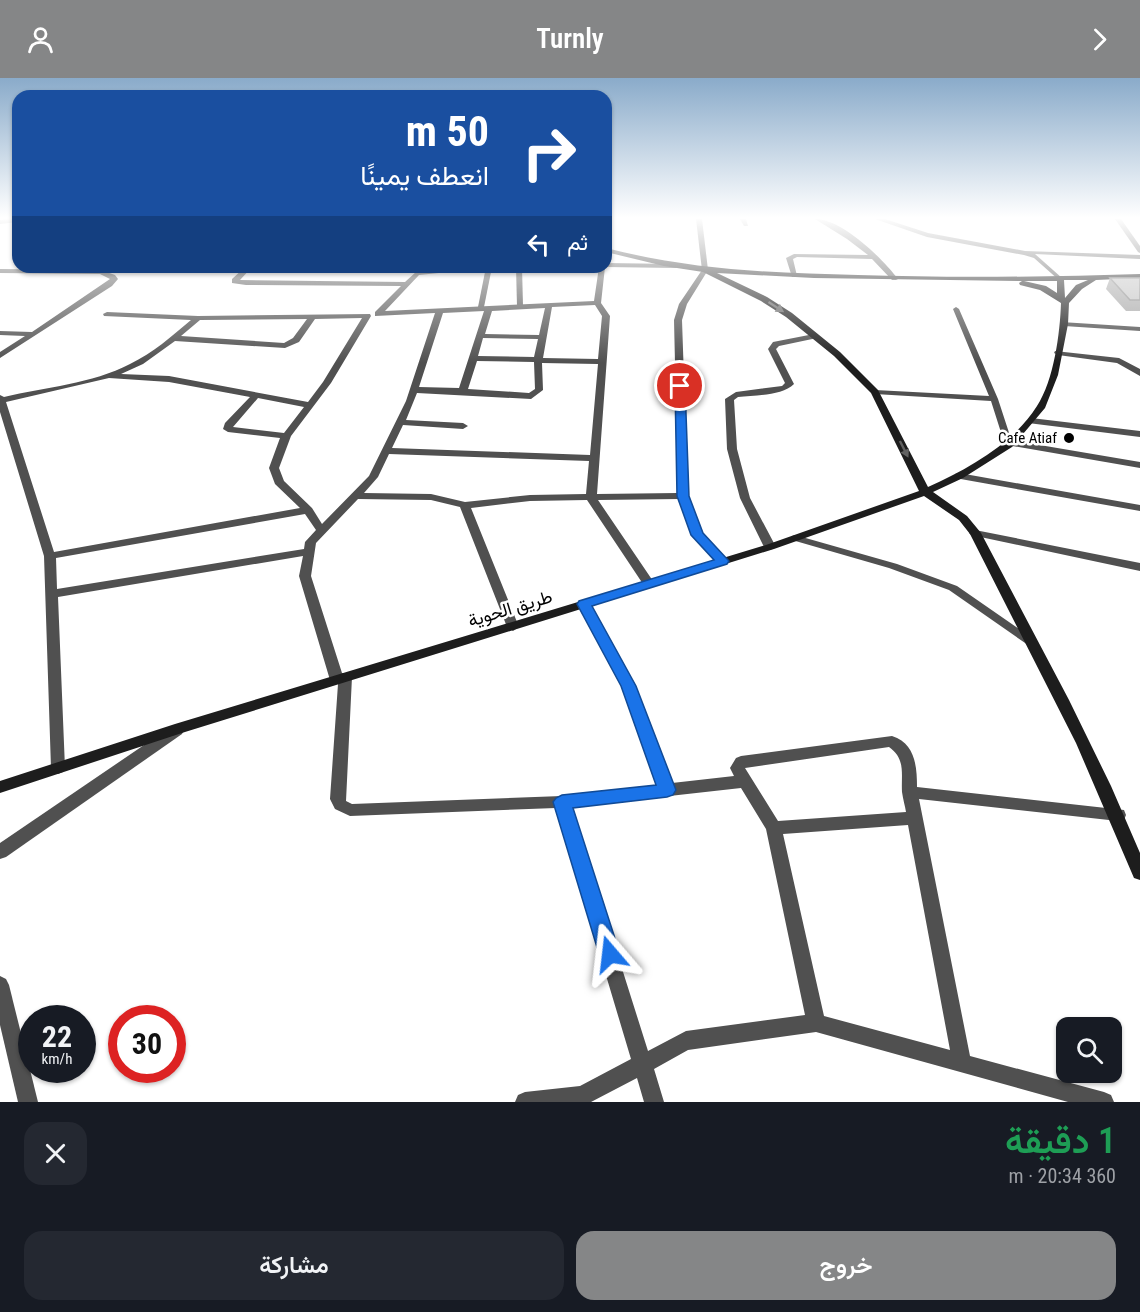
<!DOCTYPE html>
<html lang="ar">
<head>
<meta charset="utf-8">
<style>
  body { margin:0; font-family:"Roboto Condensed",Vazirmatn,sans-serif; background:#242831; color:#f1f3f6; direction:rtl; height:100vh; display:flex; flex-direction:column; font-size:22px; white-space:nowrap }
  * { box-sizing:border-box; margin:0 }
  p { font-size:20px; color:#9ea1a6 }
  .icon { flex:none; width:33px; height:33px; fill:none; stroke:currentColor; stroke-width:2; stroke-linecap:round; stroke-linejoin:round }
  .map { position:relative; height:1024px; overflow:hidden; direction:ltr }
  .side { display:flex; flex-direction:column; background:#171b24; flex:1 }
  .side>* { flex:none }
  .top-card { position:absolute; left:12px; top:12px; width:600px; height:183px; border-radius:18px; box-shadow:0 2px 4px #0004; direction:rtl; background:#1a4fa0; color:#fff; overflow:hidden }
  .buttons { position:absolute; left:1056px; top:939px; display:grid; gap:12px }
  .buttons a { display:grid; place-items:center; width:66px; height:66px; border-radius:12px; background:#171b24; box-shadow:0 2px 4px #0004; font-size:30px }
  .speed { position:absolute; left:18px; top:927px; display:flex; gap:12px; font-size:30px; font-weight:700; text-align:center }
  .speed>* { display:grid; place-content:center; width:78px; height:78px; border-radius:50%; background:#171b24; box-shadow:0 2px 4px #0004; line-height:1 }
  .speed small { font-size:15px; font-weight:400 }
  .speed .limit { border:9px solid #d22; background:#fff; color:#111 }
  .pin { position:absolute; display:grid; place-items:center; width:51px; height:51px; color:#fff; margin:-26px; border:3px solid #fff; border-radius:50%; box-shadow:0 2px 6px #0007 }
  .me { position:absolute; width:66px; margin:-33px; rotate:343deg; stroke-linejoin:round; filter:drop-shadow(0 0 4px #0008) }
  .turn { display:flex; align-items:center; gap:21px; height:126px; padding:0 24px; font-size:27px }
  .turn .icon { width:78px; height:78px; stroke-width:2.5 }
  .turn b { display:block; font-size:42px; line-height:51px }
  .then { display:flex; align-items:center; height:57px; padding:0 24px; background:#0003; gap:12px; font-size:22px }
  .round { display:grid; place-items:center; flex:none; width:63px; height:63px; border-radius:18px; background:#242831 }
  .overview { display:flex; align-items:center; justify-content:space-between; height:102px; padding:0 24px }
  h1 { font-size:36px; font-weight:600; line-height:45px; color:#1e9e55 }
  .action { display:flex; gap:12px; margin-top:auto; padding:12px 24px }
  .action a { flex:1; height:69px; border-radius:18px; background:#858687; color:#fff; font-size:24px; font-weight:600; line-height:69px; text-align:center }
  .action a+a { background:#242831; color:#f1f3f6 }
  header { display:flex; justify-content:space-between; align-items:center; height:78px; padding:0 24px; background:#858687; color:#fff; font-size:27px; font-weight:600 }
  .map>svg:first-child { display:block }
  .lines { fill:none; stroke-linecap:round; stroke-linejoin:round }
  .lane { fill:#505050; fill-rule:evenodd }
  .street { fill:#505050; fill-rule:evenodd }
  .secondary { fill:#1d1d1d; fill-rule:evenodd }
  .wall { fill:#a5a5a5 }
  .building { fill:#c0c0c0; stroke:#868686; stroke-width:1.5 }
  .oneway { fill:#616161 }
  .route { fill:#1a73e8; stroke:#114b97; stroke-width:1.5 }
  .poi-dot { fill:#000; stroke:#fff; stroke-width:2 }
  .labels { text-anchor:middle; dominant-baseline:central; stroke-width:5; stroke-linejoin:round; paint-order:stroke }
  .far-poi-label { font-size:15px; fill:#000; stroke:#fff; text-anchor:end }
  .street-label { font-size:18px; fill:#000; stroke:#fff }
</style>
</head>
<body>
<header><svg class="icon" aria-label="forward" viewBox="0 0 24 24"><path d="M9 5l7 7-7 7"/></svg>Turnly<svg class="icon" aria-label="person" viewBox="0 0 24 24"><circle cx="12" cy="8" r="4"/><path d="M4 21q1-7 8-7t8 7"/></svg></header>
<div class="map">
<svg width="1140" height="1024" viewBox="0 0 1140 1024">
  <rect width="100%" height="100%" fill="#fff"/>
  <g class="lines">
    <!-- lane -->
    <g class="lane">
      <polygon points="486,189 492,189 484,229 481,231 478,229"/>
      <polygon points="516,189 522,189 523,228 520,230 517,228"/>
      <polygon points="956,229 959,231 998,321 1013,367 1012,369 1006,369 1005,367 991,323 875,316 871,314 875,312 989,318 953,231"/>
      <polygon points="795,457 897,486 957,508 1038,564 1032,568 1028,567 949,512 889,490 792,462 790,460 792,458"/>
    </g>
    <!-- street -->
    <g class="street">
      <polygon points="18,141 18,144 0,146 0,142"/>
      <path d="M696,141H702L708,192L687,226L682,242L688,418L702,456L728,483L722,486L718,485L691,457L679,421L598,422L655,506L649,510L645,509L587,422L530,423L471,430L519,549L513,553L507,549L460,429L431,422L358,421L316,465L311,498L342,595L350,596L352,599L346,723L352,726L562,718L658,707L622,608L578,526L584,522L590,526L636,608L672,705L734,698L730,690L736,680L741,678L892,658C915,665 917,688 917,709L1124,732L1126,737L1124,742L1118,743L919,721L970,978L1104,1014L1111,1017L1114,1024H1068L816,954L688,972L654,991L664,1024H644L637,1000L591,1024H515L518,1017L525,1014L580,1008L631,981L556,730L350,738L335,731L330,721L338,606L332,605L330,602L299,498L303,478L58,519L65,690L63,694L58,696L53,694L51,690L44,478L0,334V317L4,319C45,309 92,306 130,286C153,275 172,258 191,242L104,238L103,236L107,234L198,238L370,236L371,238L331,305L291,358L279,390L284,403L312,430L322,446L369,398L406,323L435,235L375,238V234L401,208L246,207L232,205V201L245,189H252L240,202L405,204L417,193L481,189L478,191L419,197L385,233L594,223L599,189H605L601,225L610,238L597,416L678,415L674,242L679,226L702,192ZM595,227L602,238L598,281L543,280L552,229ZM545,230L539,257L485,256L492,233ZM484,233L459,310L419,309L443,235ZM362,240L323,304L308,324L169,298L121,296L143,286L175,263L285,270L299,264L315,241ZM307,241L293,260L284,265L181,258L200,242ZM483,260L538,261L534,279L478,278ZM477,283L534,284L535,311L529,315L468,311ZM542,285L598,286L590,377L392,370L403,347L463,351L468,348L463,345L406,342L417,315L531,321L543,312ZM109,300L169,304L250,319L225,345L223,351L228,354L280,360L269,390L275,406L300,430L54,474L6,324ZM258,320L304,329L284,355L233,349ZM389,376L589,383L586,416L530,417L465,424L431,416L364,415L378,399ZM305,436L316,452L305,464L304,471L57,511L56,480ZM889,669C906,681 901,696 902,714C903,721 905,728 906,734L778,743L745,690ZM741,710L766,751L805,937L686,953L648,973L571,729ZM908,747L950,972L824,938L783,756Z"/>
      <polygon points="740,141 746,141 748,148 744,148"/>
      <path d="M815,141C842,141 882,180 898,201L896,202H892L872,181L797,179L793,181L797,198L792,199L786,180L794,176L868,177L847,161Z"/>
      <polygon points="875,141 885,141 928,155 1025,173 1140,177 1140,181 1035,176 1062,200 1064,201 1060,203 1034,180 1024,177 927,159"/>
      <polygon points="1115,141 1121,141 1140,168 1140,175 1138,174"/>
      <polygon points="606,185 676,186 679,188 676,190 606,189"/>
      <polygon points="0,191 101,192 115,197 118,201 112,208 0,280 0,274 25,258 0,257 0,253 32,254 110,201 100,196 0,195"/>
      <polygon points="1061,244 1140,249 1140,253 1064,248 1060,246"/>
      <path d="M814,256L818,258L817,260L779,268L776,271L794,306C782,318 755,317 738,319L734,322L737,371L750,420L776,469L770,472L764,469L740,420L727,371L725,321L736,314L782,308L785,305L768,271L773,264Z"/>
      <polygon points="1055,273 1119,280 1140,291 1140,298 1117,285 1058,277 1054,275"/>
      <polygon points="1031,340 1140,353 1140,359 1028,345 1028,341"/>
      <polygon points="1010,362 1140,384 1140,390 1007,367 1005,365"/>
      <polygon points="959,395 1140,427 1140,433 955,400 955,396"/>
      <polygon points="975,452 1140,485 1140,493 971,457 969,455 971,453"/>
      <polygon points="177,647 182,648 184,652 182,656 6,779 0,781 0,765 172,648"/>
      <polygon points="0,898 6,901 9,907 38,1024 18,1024 0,947"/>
    </g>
    <!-- secondary -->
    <path class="secondary" d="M606,170C692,192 770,195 858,197C952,200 1046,199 1140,196V200L1096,202L1082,211L1069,225L1068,246L1058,297L1045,330L1012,369L963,400L933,414L967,438L981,455L1069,622L1111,708L1140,775V802L1134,800L1076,665L970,456L959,442L924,418L774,471L185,654L0,715V703L175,646L766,467L919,413L871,315L834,278L786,239L761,223L703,194L664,188L606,174ZM717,195L814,200L1022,203L1019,205L1020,207L1040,212L1061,225C1060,255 1054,302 1037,328C1012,367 969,390 928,409L878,312L840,274L792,235L767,219ZM1064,202H1088L1076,207L1065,220ZM1024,203H1057V215L1046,208Z"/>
  </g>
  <!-- wall -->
  <polygon class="wall" points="1110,200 1140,200 1140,233 1126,233 1106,211"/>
  <!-- building -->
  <polygon class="building" points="1110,200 1140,200 1140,222 1130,222"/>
  <!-- one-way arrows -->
  <defs><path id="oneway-solid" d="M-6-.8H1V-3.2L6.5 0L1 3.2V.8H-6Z" transform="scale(1.5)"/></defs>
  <g class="oneway">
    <use href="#oneway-solid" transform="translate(776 229) rotate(33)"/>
    <use href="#oneway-solid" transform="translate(904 371) rotate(63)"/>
  </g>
  <!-- sky -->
  <linearGradient id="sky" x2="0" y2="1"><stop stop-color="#8aabca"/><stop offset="0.49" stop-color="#fff"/><stop offset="1" stop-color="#fff" stop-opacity="0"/></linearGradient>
  <rect width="1140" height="285" fill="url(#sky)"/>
  <!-- route -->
  <polygon class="route" points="680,305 685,308 689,418 703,455 729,483 727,486 592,528 636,608 676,712 673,717 667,719 573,730 620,876 617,883 610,886 602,883 599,876 553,724 556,720 562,717 656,707 621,608 577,526 579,523 714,482 691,457 677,418 675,308"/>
  <!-- markers -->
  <circle class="poi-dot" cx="1069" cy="360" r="6"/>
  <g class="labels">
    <!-- far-poi labels -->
    <g class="far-poi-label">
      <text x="1057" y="360">Cafe Atiaf</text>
    </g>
    <!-- street labels -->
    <g class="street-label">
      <text transform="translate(510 530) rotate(-17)">طريق الحوية</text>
    </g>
  </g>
</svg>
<div class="buttons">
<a><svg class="icon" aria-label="search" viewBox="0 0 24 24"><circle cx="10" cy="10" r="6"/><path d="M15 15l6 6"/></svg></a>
</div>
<div class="speed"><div>22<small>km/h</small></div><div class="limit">30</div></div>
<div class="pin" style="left:680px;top:308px;background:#d93025"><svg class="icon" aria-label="arrive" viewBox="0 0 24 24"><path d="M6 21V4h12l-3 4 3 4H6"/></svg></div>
<svg class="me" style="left:610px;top:876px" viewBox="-20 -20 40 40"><path d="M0-17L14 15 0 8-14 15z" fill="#1a73e8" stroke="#fff" stroke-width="4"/></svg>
<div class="top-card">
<div class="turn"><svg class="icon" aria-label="right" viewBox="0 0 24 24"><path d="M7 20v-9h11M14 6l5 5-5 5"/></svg><div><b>50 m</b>انعطف يمينًا</div></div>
<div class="then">ثم<svg class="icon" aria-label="left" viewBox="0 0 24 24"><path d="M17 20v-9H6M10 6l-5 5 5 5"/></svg></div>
</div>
</div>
<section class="side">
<div class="overview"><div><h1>1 دقيقة</h1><p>360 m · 20:34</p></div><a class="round"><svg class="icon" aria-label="close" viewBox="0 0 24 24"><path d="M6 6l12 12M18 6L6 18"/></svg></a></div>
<div class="action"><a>خروج</a><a>مشاركة</a></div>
</section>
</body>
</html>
